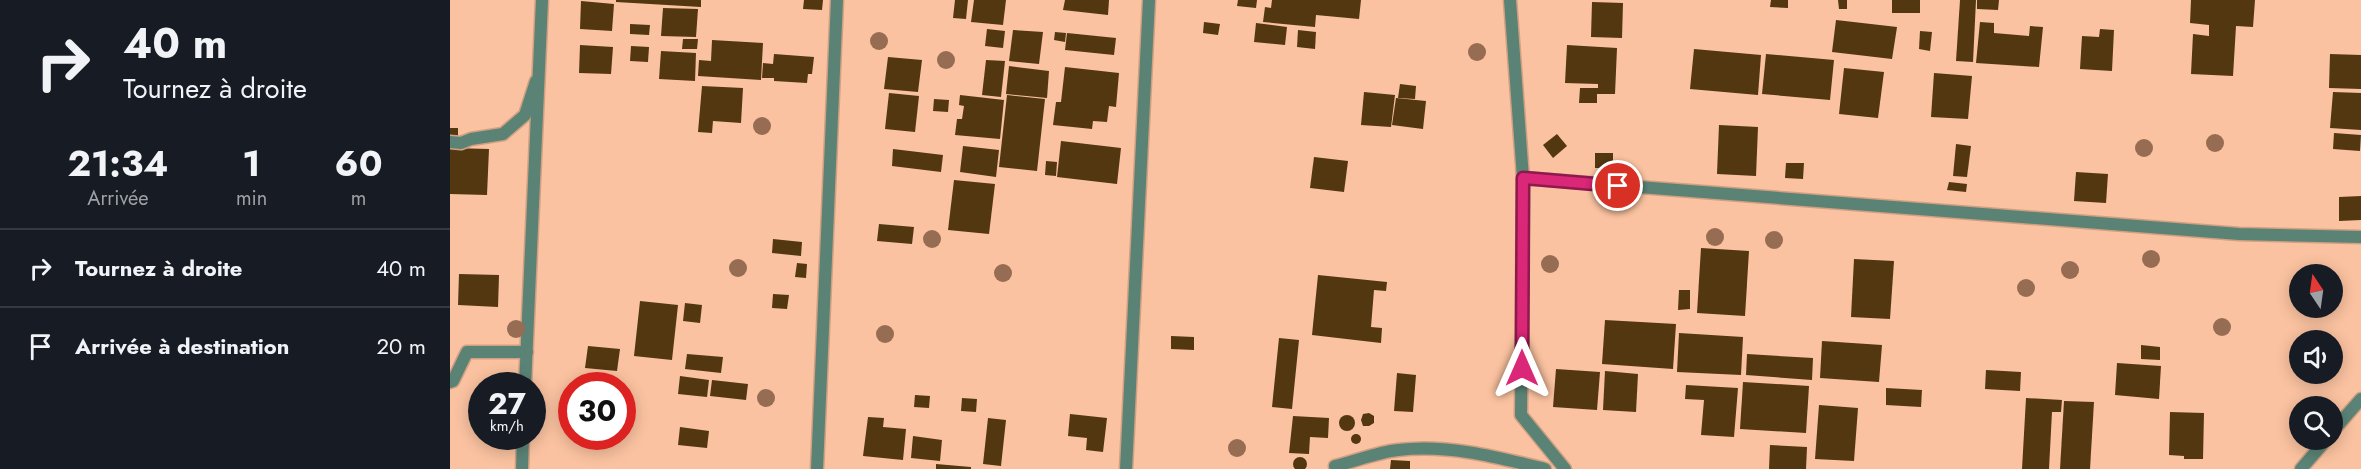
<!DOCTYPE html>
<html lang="fr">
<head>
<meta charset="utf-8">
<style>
  body { margin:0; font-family:Jost,sans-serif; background:#20242c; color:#f1f3f6; height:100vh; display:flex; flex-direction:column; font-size:22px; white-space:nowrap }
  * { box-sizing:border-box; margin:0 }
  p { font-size:20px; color:#9ea1a6 }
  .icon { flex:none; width:33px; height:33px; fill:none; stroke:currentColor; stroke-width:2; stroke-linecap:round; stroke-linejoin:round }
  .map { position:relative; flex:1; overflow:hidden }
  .sheet { display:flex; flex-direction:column; background:#171b24; width:450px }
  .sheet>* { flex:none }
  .top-card { background:#171b24; color:#f1f3f6; overflow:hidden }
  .needle { width:39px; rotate:347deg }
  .fabs { position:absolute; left:1839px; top:264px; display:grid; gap:12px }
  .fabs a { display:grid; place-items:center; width:54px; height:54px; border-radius:50%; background:#171b24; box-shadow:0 3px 15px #0003; font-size:30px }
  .speed { position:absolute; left:18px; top:372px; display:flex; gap:12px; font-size:30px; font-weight:700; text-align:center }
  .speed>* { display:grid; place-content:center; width:78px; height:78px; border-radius:50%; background:#171b24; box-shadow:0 3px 15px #0003; line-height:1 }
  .speed small { font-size:15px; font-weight:400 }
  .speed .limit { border:9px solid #d22; background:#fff; color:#111 }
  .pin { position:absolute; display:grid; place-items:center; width:51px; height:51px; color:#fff; margin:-26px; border:3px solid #fff; border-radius:50%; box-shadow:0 2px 6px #0007 }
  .me { position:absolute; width:66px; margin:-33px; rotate:0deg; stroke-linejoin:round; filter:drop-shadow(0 0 4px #0008) }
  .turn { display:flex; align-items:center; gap:21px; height:126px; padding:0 24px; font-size:27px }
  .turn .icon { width:78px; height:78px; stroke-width:2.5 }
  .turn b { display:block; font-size:42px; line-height:51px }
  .eta { display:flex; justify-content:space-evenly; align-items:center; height:102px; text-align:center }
  .eta b { font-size:36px; font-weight:700; line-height:42px }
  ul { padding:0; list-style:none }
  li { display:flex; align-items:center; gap:18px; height:78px; padding:0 24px; border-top:2px solid #363941 }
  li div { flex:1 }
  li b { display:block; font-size:22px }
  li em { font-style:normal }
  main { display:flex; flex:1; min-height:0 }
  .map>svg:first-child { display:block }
  .building { fill:#523710 }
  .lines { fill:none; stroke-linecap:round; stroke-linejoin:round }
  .lane-casing { stroke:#d1a082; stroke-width:15 }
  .street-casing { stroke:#d1a082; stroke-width:15 }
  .lane { stroke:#5a8376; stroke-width:12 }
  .street { stroke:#5a8376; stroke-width:12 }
  .tree { fill:#966c52 }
  .route-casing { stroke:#8e194d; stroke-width:15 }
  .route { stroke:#db2777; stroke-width:10 }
</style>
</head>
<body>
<main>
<section class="sheet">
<div class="top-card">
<div class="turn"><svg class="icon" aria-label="right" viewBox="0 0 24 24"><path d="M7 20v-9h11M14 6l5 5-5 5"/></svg><div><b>40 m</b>Tournez à droite</div></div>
</div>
<div class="eta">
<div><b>21:34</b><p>Arrivée</p></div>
<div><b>1</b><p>min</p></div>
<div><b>60</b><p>m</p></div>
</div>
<ul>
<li><svg class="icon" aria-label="right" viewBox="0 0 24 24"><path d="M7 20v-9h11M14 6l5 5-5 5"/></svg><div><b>Tournez à droite</b></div><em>40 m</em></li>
<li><svg class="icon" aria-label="arrive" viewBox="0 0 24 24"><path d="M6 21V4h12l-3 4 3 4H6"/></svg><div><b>Arrivée à destination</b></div><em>20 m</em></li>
</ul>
</section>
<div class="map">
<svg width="1911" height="469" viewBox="0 0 1911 469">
  <rect width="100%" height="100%" fill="#fac2a0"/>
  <!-- building -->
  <g class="building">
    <polygon points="166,0 251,0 251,7 166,2"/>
    <polygon points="354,0 373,0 372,10 353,9"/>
    <polygon points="505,0 518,0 516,19 503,18"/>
    <polygon points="524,0 556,0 553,25 521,22"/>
    <polygon points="615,0 659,0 658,15 613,10"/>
    <polygon points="788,0 807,0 806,8 787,6"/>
    <polygon points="822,0 911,0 909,19 866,15 865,27 813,22 815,7 821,8"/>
    <polygon points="1321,0 1338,0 1338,8 1320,7"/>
    <polygon points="1388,0 1397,0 1397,9 1389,9"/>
    <rect x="1442" y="0" width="28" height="13"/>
    <polygon points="1510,0 1526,0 1523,62 1506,61"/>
    <polygon points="1527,0 1549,0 1548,10 1527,9"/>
    <polygon points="1741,0 1805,0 1803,27 1786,26 1783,76 1741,74 1743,34 1759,36 1759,25 1740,23"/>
    <polygon points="131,1 164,4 162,31 130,29"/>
    <polygon points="1142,2 1173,3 1172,38 1141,37"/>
    <polygon points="213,8 248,9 246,37 211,36"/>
    <polygon points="1386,20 1447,27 1442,59 1382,52"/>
    <polygon points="754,22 770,24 768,35 753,33"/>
    <polygon points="1530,22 1544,23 1544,33 1579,36 1580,26 1593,27 1589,67 1526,63"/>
    <polygon points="806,23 837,27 835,45 804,42"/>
    <polygon points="180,24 200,25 199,35 180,34"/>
    <polygon points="537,29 555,31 553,48 535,46"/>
    <polygon points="1650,29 1664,30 1662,71 1630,69 1632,36 1649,37"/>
    <polygon points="563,30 593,32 589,64 559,61"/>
    <polygon points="848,30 866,32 865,49 847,47"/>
    <polygon points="1470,31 1482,32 1480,51 1469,49"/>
    <polygon points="605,32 616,33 615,42 604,40"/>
    <polygon points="617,33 666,38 664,55 615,50"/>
    <polygon points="233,39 248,39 247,49 232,49"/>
    <polygon points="262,40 313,43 311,80 248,76 249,60 261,61"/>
    <polygon points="130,45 163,47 161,74 129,73"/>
    <polygon points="1117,45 1167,48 1165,94 1147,94 1147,103 1129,103 1130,88 1148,88 1148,84 1115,83"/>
    <polygon points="181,46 199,47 198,62 180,61"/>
    <polygon points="1244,49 1311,55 1308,95 1240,89"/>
    <polygon points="211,51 246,53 245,81 209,79"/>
    <polygon points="324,54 364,57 362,74 358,74 357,83 324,81 324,78 312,78 313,63 323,64"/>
    <polygon points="1316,54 1384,60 1380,100 1312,94"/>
    <polygon points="1880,54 1911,55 1911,89 1879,88"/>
    <polygon points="438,57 472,60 468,92 434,89"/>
    <polygon points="536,60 555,61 551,97 532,95"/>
    <polygon points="559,66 599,71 597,98 556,94"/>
    <polygon points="615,67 669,73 666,107 659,106 657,122 643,121 642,129 603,125 606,102 611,102"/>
    <polygon points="1394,68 1434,72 1428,118 1389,114"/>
    <polygon points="1484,73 1522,76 1518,119 1481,117"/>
    <polygon points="950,84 966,86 965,99 948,98"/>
    <polygon points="252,86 293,88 291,123 263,121 262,133 248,132"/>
    <polygon points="914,92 945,95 941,127 911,125"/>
    <polygon points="1883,92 1911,93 1911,130 1880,128"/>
    <polygon points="439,93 469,96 465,132 435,129"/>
    <polygon points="510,95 554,100 550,139 505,135 507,119 512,119 514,106 509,105"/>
    <polygon points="557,95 595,99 587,171 549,167"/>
    <polygon points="946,98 976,101 973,129 942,125"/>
    <polygon points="484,99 499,100 498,112 483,111"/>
    <polygon points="1269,125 1308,127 1306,176 1267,174"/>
    <polygon points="0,128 8,128 8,138 0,137"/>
    <polygon points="1884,133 1911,135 1910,151 1883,149"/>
    <polygon points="1107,134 1117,146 1103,158 1093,145"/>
    <polygon points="611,141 671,148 667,184 607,177"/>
    <polygon points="1506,144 1521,146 1517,177 1503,176"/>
    <polygon points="513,146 549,150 546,177 510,172"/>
    <polygon points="0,148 39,149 37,195 0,194"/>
    <polygon points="443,149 493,155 491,172 442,166"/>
    <rect x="1145" y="153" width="18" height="15"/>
    <polygon points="864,157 898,161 894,192 860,188"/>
    <polygon points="596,161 607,162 606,176 595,175"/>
    <polygon points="1336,163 1354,163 1353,179 1335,178"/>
    <polygon points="1626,172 1658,174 1656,203 1624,201"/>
    <polygon points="504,180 545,184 539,234 498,230"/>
    <polygon points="1499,182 1517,184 1516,192 1497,190"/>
    <polygon points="1911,196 1911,220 1889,221 1889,197"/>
    <polygon points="429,224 464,227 462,244 427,241"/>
    <polygon points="323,239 352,242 351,256 322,253"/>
    <polygon points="1251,248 1299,251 1295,316 1247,313"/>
    <polygon points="1404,259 1444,261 1440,319 1401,317"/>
    <polygon points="347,263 357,264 356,278 345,277"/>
    <polygon points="9,274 49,275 48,307 8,305"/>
    <polygon points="868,275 937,282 936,291 924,290 921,327 932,328 931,343 862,335"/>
    <polygon points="1229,290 1240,290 1240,309 1228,310"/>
    <polygon points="323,294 339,295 337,309 322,308"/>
    <polygon points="190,301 228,305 222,360 184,356"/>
    <polygon points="235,303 252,305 250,323 233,321"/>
    <polygon points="1155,320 1226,324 1223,369 1152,364"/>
    <polygon points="1229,333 1293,337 1291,375 1227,372"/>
    <polygon points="721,336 744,337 744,350 721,349"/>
    <polygon points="829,338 849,340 842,409 822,407"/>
    <polygon points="1372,341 1432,345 1429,382 1370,378"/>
    <polygon points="1691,345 1710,347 1710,360 1691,359"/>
    <polygon points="138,346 170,349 167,371 135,368"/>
    <polygon points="237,354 273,357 271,373 235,369"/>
    <polygon points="1297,354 1363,358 1362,380 1296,375"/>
    <polygon points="1667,363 1711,366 1709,399 1665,395"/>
    <polygon points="1106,369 1150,372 1147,410 1103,407"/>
    <polygon points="1536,370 1571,372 1570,391 1535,389"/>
    <polygon points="1155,371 1188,374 1186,412 1153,410"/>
    <polygon points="947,373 966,375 963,412 944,411"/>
    <polygon points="230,376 259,380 257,397 228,394"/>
    <polygon points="262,380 298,384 296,400 260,396"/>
    <polygon points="1293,382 1359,386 1356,433 1290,429"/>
    <polygon points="1236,385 1288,388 1284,437 1251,435 1254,400 1235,399"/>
    <polygon points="1436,388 1472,390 1471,407 1436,405"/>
    <polygon points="465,395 480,396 479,408 464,407"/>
    <polygon points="512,398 527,399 526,412 511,411"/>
    <polygon points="1576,398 1612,400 1611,412 1602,412 1599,469 1572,469"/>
    <polygon points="1614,401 1644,402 1640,469 1610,469"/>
    <polygon points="1369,405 1408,408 1404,461 1365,459"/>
    <polygon points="1720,412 1754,413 1753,459 1734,459 1734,456 1719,455"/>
    <polygon points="919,413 924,416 924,423 919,426 913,426 911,420 913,414"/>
    <polygon points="620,414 657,418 653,452 636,450 637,438 618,436"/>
    <circle cx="897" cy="423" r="8"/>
    <polygon points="843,416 879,418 878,438 860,437 859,454 839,453"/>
    <polygon points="418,417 434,418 433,427 456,429 453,460 413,456"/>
    <polygon points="538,418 556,420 551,466 533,464"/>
    <polygon points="230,427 259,431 257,448 228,445"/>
    <circle cx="906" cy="439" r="5"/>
    <polygon points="463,436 492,440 490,461 461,458"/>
    <polygon points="1320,445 1357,447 1356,469 1319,469"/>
    <circle cx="850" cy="464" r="7"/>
    <polygon points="941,460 960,461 960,469 940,469"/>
    <polygon points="486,464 521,467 521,469 486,469"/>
  </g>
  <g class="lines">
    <!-- lane casing -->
    <g class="lane-casing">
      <g id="lane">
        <polyline points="0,142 11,143 21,139 53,134 75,115 86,81"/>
        <polyline points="0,382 3,381 17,352 77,352"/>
      </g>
    </g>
    <!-- street casing -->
    <g class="street-casing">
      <g id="street">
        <polyline points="1060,0 1073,178 1071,415 1115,469"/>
        <polyline points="1073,178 1789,234 1911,237"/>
        <polyline points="75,386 92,0"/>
        <polyline points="1882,432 1911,399"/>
        <path d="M885,466C906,461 928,452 948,450C998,444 1047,457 1095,469"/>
        <polyline points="72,469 73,436"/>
        <polyline points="367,469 387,0"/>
        <polyline points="676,469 699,0"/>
        <polyline points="1851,469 1876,440"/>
      </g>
    </g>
    <!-- lane -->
    <use href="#lane" class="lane"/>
    <!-- street -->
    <use href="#street" class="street"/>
  </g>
  <!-- trees -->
  <g class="tree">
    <circle cx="429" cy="41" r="9"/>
    <circle cx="1027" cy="52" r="9"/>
    <circle cx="496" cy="60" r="9"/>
    <circle cx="312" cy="126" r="9"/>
    <circle cx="1765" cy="143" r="9"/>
    <circle cx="1694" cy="148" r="9"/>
    <circle cx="1265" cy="237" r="9"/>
    <circle cx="482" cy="239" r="9"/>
    <circle cx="1324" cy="240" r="9"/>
    <circle cx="1701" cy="259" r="9"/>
    <circle cx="1100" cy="264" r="9"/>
    <circle cx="288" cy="268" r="9"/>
    <circle cx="1620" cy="270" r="9"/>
    <circle cx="553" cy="273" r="9"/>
    <circle cx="1576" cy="288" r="9"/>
    <circle cx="1772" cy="327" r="9"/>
    <circle cx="66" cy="329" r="9"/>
    <circle cx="435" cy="334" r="9"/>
    <circle cx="316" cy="398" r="9"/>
    <circle cx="787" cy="448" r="9"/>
  </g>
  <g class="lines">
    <!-- route casing -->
    <g class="route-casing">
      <polyline id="route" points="1072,368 1073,178 1168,186"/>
    </g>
    <!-- route -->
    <use href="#route" class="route"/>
  </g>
</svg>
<div class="fabs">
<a><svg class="needle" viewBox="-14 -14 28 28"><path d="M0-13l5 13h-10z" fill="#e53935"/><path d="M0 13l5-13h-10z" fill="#9ea1a6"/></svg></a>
<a><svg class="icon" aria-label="sound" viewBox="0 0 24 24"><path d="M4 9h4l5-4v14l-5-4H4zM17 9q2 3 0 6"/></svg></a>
<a><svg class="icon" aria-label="search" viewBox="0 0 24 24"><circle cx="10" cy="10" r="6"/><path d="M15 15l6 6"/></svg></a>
</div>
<div class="speed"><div>27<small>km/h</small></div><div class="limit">30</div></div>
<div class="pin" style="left:1168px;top:186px;background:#d93025"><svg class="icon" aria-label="arrive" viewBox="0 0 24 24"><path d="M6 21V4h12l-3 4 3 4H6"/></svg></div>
<svg class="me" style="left:1072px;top:368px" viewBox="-20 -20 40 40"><path d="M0-17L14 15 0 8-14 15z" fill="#db2777" stroke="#fff" stroke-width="4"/></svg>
</div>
</main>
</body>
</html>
